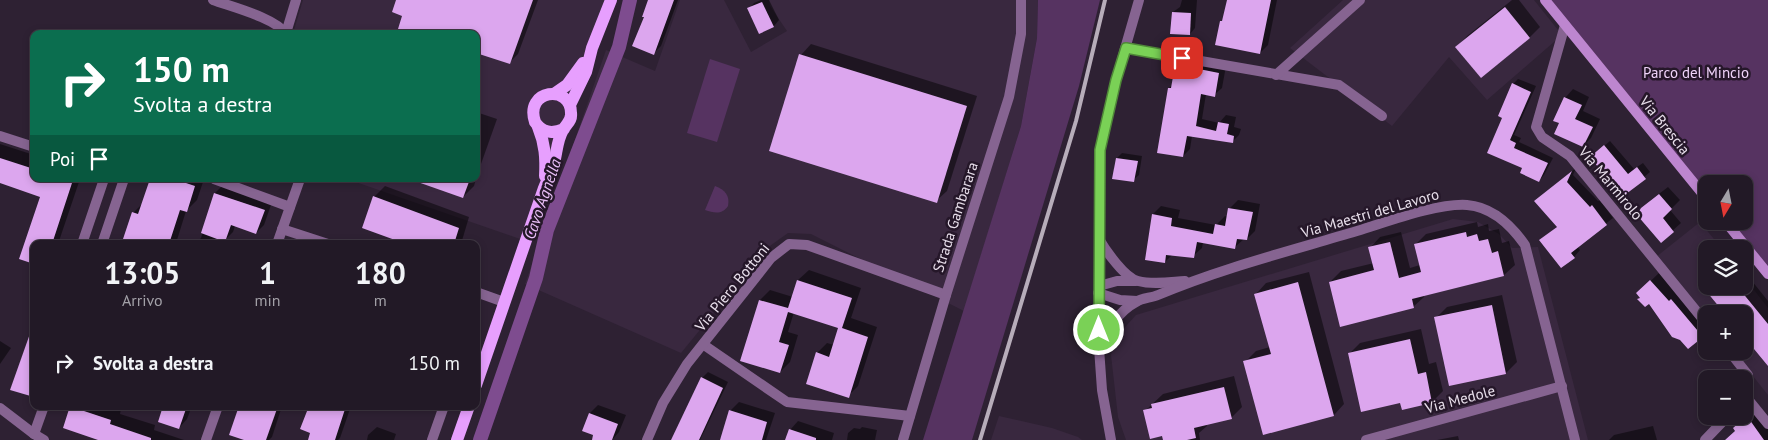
<!DOCTYPE html>
<html lang="it">
<head>
<meta charset="utf-8">
<style>
  body { margin:0; font-family:"PT Sans",sans-serif; background:#2a222e; color:#f1f3f6; height:100vh; display:flex; flex-direction:column; font-size:19px; white-space:nowrap }
  * { box-sizing:border-box; margin:0 }
  p { font-size:16px; color:#a2a0a7 }
  .icon { flex:none; width:28px; height:28px; fill:none; stroke:currentColor; stroke-width:2; stroke-linecap:round; stroke-linejoin:round }
  .map { position:relative; flex:1; overflow:hidden }
  .drawer { position:absolute; left:30px; top:240px; width:450px; height:170px; display:flex; flex-direction:column; background:#221926; border-radius:10px; box-shadow:0 2px 8px #0003,0 0 0 1px #3f3843 }
  .drawer>* { flex:none }
  .guide { position:absolute; left:30px; top:30px; width:450px; height:152px; border-radius:10px; box-shadow:0 2px 8px #0003,0 0 0 1px #3f3843; background:#0b6e4f; color:#fff; overflow:hidden }
  .needle { width:32px; rotate:190deg }
  .controls { position:absolute; left:1698px; top:175px; display:grid; gap:10px }
  .controls a { display:grid; place-items:center; width:55px; height:55px; border-radius:10px; background:#221926; box-shadow:0 2px 8px #0003,0 0 0 1px #3f3843; font-size:25px }
  .pin { position:absolute; display:grid; place-items:center; width:42px; height:42px; color:#fff; margin:-21px; border-radius:10px; box-shadow:0 2px 8px #0006 }
  .me { position:absolute; width:55px; margin:-28px; rotate:0deg; stroke-linejoin:round; filter:drop-shadow(0 0 4px #0008) }
  .turn { display:flex; align-items:center; gap:18px; height:105px; padding:0 20px; font-size:22px }
  .turn .icon { width:65px; height:65px; stroke-width:2.5 }
  .turn b { display:block; font-size:35px; line-height:42px }
  .then { display:flex; align-items:center; height:48px; padding:0 20px; background:#0003; gap:10px; font-size:19px }
  .eta { display:flex; justify-content:space-evenly; align-items:center; height:85px; text-align:center }
  .eta b { font-size:30px; font-weight:800; line-height:35px }
  ul { padding:0; list-style:none }
  li { display:flex; align-items:center; gap:15px; height:75px; padding:0 20px }
  li div { flex:1 }
  li b { display:block; font-size:19px }
  li em { font-style:normal }
  .map>svg:first-child { display:block }
  .built { fill:#39283f }
  .green { fill:#563361 }
  .shadow { fill:#0007 }
  .lines { fill:none; stroke-linecap:round; stroke-linejoin:round }
  .canal { stroke:#7e4c8f; stroke-width:14 }
  .building { fill:#dca6ee }
  .street { stroke:#866491; stroke-width:10 }
  .secondary { stroke:#bd86cf; stroke-width:10 }
  .primary { stroke:#e79ffe; stroke-width:12 }
  .rail { stroke:#b7adba; stroke-width:4 }
  .route-casing { stroke:#4f8838; stroke-width:12 }
  .route { stroke:#7ad156; stroke-width:9 }
  .labels { text-anchor:middle; dominant-baseline:central; stroke-width:5; stroke-linejoin:round; paint-order:stroke }
  .park-label { font-size:15px; fill:#efd3f9; stroke:#251729 }
  .street-label { font-size:15px; fill:#e8dfeb; stroke:#251729 }
  .water-label { font-size:16px; font-style:italic; fill:#e8bef6; stroke:#251729 }
</style>
</head>
<body>
<div class="map">
<svg width="1768" height="440" viewBox="0 0 1768 440">
  <rect width="100%" height="100%" fill="#2e2133"/>
  <!-- built -->
  <g class="built">
    <polygon points="303,0 609,0 523,240 347,179 476,179 476,34 295,34 294,30"/>
    <polygon points="680,0 724,0 751,52 787,31 770,6 769,0 1038,0 1037,38 1021,126 964,311 811,234 788,233 767,248 681,353 525,284 606,50 655,71"/>
    <polygon points="1343,0 1534,0 1562,35 1487,100 1449,57 1392,126 1290,48"/>
    <polygon points="1453,219 1478,222 1499,234 1512,248 1538,247 1588,440 1126,440 1118,417 1111,355 1118,335 1136,315"/>
    <polygon points="1700,222 1722,249 1706,249 1706,286 1744,286 1744,277 1768,308 1768,395 1733,351 1744,351 1744,314 1706,314 1706,319 1656,257"/>
    <polygon points="999,416 1052,428 1078,437 1082,440 991,440"/>
  </g>
  <!-- green -->
  <g class="green">
    <polygon points="1038,0 1100,0 1079,86 972,440 923,440 1021,126 1037,38"/>
    <polygon points="1544,0 1768,0 1768,273 1725,221 1744,221 1744,184 1706,184 1706,198"/>
    <polygon points="710,59 740,69 717,142 687,133"/>
    <path d="M715,186C725,190 730,195 728,206C722,215 714,213 705,210Z"/>
  </g>
  <!-- shadow -->
  <g class="shadow">
    <polygon points="398,0 538,0 518,54 510,62 476,34 404,15"/>
    <polygon points="649,0 678,0 661,46 654,53 645,16"/>
    <polygon points="761,0 769,0 779,20 774,26 760,32 749,9 754,3"/>
    <polygon points="1182,0 1197,0 1195,28 1190,34 1173,12 1180,7"/>
    <polygon points="1228,0 1277,0 1268,45 1260,53 1221,22 1224,18"/>
    <polygon points="1512,0 1519,0 1540,27 1530,37 1481,77 1457,47 1467,36"/>
    <polygon points="811,44 977,96 947,191 936,201 801,55"/>
    <polygon points="1203,62 1226,66 1222,88 1214,95 1206,94 1202,119 1219,123 1226,115 1236,117 1234,127 1241,129 1239,135 1232,142 1192,136 1190,149 1183,156 1169,88 1173,85 1175,72 1182,64 1197,67"/>
    <polygon points="1518,79 1536,86 1514,135 1521,138 1519,142 1553,158 1544,175 1539,181 1524,167 1489,152 1504,117 1513,84"/>
    <polygon points="1573,89 1589,97 1583,111 1600,119 1591,138 1583,146 1560,123 1565,98"/>
    <polygon points="476,112 497,119 476,178"/>
    <polygon points="1610,141 1634,169 1643,163 1650,172 1623,195 1597,152"/>
    <polygon points="0,144 34,155 34,179 80,179 58,244 34,244 21,259 42,196 0,182"/>
    <polygon points="1122,153 1142,156 1139,175 1133,180 1117,158"/>
    <polygon points="1576,168 1573,175 1598,201 1600,200 1613,218 1577,246 1580,250 1574,257 1541,240 1558,226 1542,195"/>
    <polygon points="151,179 204,179 197,200 186,211 177,240 173,244 143,244 133,213 143,203"/>
    <polygon points="412,179 476,179 474,186 463,197"/>
    <polygon points="223,185 272,202 264,225 256,233 235,226 233,232 225,240 220,239 219,244 195,244 201,238 215,193"/>
    <polygon points="385,186 469,217 461,244 410,244 374,197"/>
    <polygon points="1668,187 1680,200 1670,210 1681,223 1661,241 1651,200"/>
    <polygon points="1238,200 1260,204 1255,231 1247,239 1244,239 1235,247 1203,242 1202,248 1193,256 1173,254 1165,262 1153,214 1161,206 1180,210 1178,218 1216,225 1225,216 1228,217 1229,209"/>
    <polygon points="1477,222 1478,227 1488,224 1489,231 1499,229 1502,243 1509,241 1515,265 1504,275 1424,295 1424,297 1413,307 1330,282 1341,271 1374,263 1370,248 1380,237 1401,232 1410,268 1420,265 1415,245 1426,234"/>
    <polygon points="809,270 861,288 851,318 877,327 858,386 848,396 817,353 827,343 834,345 840,327 794,312 788,332 798,335 790,362 780,372 760,300 770,290 793,297 798,280"/>
    <polygon points="1744,271 1768,301 1768,358 1754,348 1746,354 1744,351 1744,314 1726,314 1699,280 1706,273 1706,286 1744,286"/>
    <polygon points="1309,272 1344,404 1334,415 1245,362 1256,351 1270,347 1256,294 1266,283"/>
    <polygon points="1659,273 1677,295 1706,324 1706,332 1688,347 1649,302 1638,293"/>
    <polygon points="1502,295 1517,362 1506,373 1450,384 1436,318 1447,307"/>
    <polygon points="1421,329 1429,364 1436,362 1443,391 1432,402 1403,409 1401,401 1349,354 1360,343"/>
    <polygon points="0,341 11,348 0,364"/>
    <polygon points="708,372 728,382 700,440 673,440 702,378"/>
    <polygon points="1234,376 1242,407 1231,418 1206,424 1207,426 1199,433 1200,440 1164,440 1163,435 1145,411 1163,394"/>
    <polygon points="739,402 775,413 766,440 721,440 731,410"/>
    <polygon points="598,405 626,415 619,432 612,440 593,440 595,435 590,413"/>
    <polygon points="64,406 113,406 121,409 120,414 155,425 154,430 184,440 101,440 71,409"/>
    <polygon points="165,406 192,406 187,419 179,428"/>
    <polygon points="241,406 282,406 272,437 269,440 248,440"/>
    <polygon points="310,406 351,406 340,438 338,440 315,440 312,432"/>
    <polygon points="1757,408 1768,423 1768,440 1727,440 1736,431 1735,428"/>
    <polygon points="798,421 834,433 832,440 787,440 790,430"/>
    <polygon points="1653,426 1657,440 1609,440 1614,435"/>
    <polygon points="377,427 396,434 394,440 367,440 368,435"/>
    <polygon points="862,427 877,430 875,440 847,440 848,433 854,428 860,429"/>
    <polygon points="1458,436 1459,440 1437,440"/>
  </g>
  <g class="lines">
    <!-- canal -->
    <polyline class="canal" points="480,440 536,278 547,230 619,47 630,0"/>
  </g>
  <!-- building -->
  <g class="building">
    <polygon points="396,0 533,0 510,64 476,53 476,34 413,34 398,29 402,16 392,12"/>
    <polygon points="648,0 674,0 654,55 632,46 644,17 642,17"/>
    <polygon points="1227,0 1271,0 1260,54 1215,45 1220,21 1222,21"/>
    <polygon points="762,2 774,27 759,34 747,8"/>
    <polygon points="1505,7 1530,38 1481,78 1455,47"/>
    <polygon points="1172,12 1191,13 1190,35 1170,34"/>
    <polygon points="799,54 967,106 937,203 769,151"/>
    <polygon points="1194,68 1219,73 1215,97 1201,94 1196,126 1216,131 1218,122 1229,124 1227,134 1234,136 1233,143 1187,136 1183,157 1157,153 1168,88 1171,88 1174,71 1193,74"/>
    <polygon points="1512,83 1531,92 1510,140 1516,143 1514,148 1548,163 1539,182 1520,173 1522,168 1487,153 1502,118 1498,116"/>
    <polygon points="1564,97 1582,105 1575,119 1593,127 1583,147 1554,134 1559,123 1553,121"/>
    <polygon points="1604,145 1628,174 1637,167 1646,179 1622,197 1590,157"/>
    <polygon points="0,158 34,169 34,179 61,179 72,183 52,244 34,244 34,264 19,259 40,197 0,183"/>
    <polygon points="1116,158 1138,161 1134,182 1112,179"/>
    <polygon points="1572,171 1567,182 1590,207 1592,205 1607,225 1571,253 1575,258 1561,268 1539,240 1557,227 1534,201"/>
    <polygon points="150,179 174,179 195,186 187,212 180,210 169,244 139,244 123,239 132,212 138,214"/>
    <polygon points="412,179 470,179 463,198 412,180"/>
    <polygon points="214,193 265,210 256,234 231,225 225,242 201,233"/>
    <polygon points="1659,194 1672,209 1663,218 1674,232 1661,243 1637,215 1641,208"/>
    <polygon points="373,196 459,228 454,244 406,244 362,228"/>
    <polygon points="1228,208 1253,212 1247,240 1237,239 1235,249 1197,242 1194,258 1166,255 1165,263 1145,260 1152,214 1172,218 1171,226 1213,234 1215,224 1225,226"/>
    <polygon points="1466,232 1467,237 1477,234 1479,241 1488,239 1492,253 1498,251 1504,276 1412,299 1414,308 1340,327 1329,282 1374,270 1368,247 1390,242 1399,278 1421,272 1414,244"/>
    <polygon points="797,280 852,298 842,328 868,337 849,398 806,384 816,352 829,357 838,328 788,312 779,342 789,345 780,373 740,361 759,300 788,308"/>
    <polygon points="1650,280 1669,301 1671,299 1703,337 1688,349 1680,340 1672,337 1649,304 1645,307 1637,299 1640,298 1636,293"/>
    <polygon points="1298,282 1334,416 1263,435 1243,361 1271,354 1254,294"/>
    <polygon points="1702,286 1737,286 1768,324 1768,366 1754,349 1744,358 1744,314 1725,314"/>
    <polygon points="1492,305 1506,374 1449,386 1434,317"/>
    <polygon points="32,328 34,328 34,397 10,390"/>
    <polygon points="1410,339 1418,374 1426,372 1432,403 1402,410 1400,403 1361,412 1348,353"/>
    <polygon points="701,377 723,388 699,440 671,440"/>
    <polygon points="1224,387 1232,419 1194,428 1196,438 1187,440 1163,440 1162,436 1150,439 1143,410 1152,408 1151,404"/>
    <polygon points="70,406 86,406 84,411 111,420 110,424 151,438 151,440 98,440 63,428"/>
    <polygon points="163,406 187,406 179,429 158,422"/>
    <polygon points="239,406 278,406 266,440 244,440 229,435"/>
    <polygon points="309,406 346,406 335,440 308,440 310,433 300,429"/>
    <polygon points="729,410 767,422 762,440 720,440"/>
    <polygon points="589,413 618,424 612,440 592,440 593,435 582,431"/>
    <polygon points="1747,416 1764,440 1725,440 1735,431 1733,428"/>
    <polygon points="789,429 816,438 816,440 785,440"/>
  </g>
  <g class="lines">
    <!-- street -->
    <g class="street">
      <path d="M213,0C232,7 276,18 286,34"/>
      <polyline points="1565,25 1536,127 1542,137 1570,156 1706,323"/>
      <polyline points="286,33 296,0"/>
      <polyline points="1126,48 1339,85 1382,116"/>
      <polyline points="1276,75 1360,0"/>
      <polyline points="0,136 34,147"/>
      <polyline points="214,179 290,207"/>
      <polyline points="282,229 328,244"/>
      <path d="M1099,239C1106,251 1125,278 1138,281C1153,285 1170,282 1185,281"/>
      <polyline points="82,244 104,179"/>
      <polyline points="102,244 124,179"/>
      <polyline points="277,244 300,179"/>
      <polyline points="1099,286 1117,281 1136,281"/>
      <polyline points="476,292 504,302"/>
      <polyline points="1098,293 1120,300 1137,301"/>
      <polyline points="704,345 787,402 910,416"/>
      <path d="M1099,348C1108,330 1117,312 1136,302C1142,298 1151,298 1158,295C1222,268 1290,251 1357,231C1387,222 1437,203 1467,205C1493,207 1511,225 1525,245L1575,440"/>
      <polyline points="1729,351 1748,375 1746,397 1768,424"/>
      <polyline points="0,408 34,434 44,440"/>
      <polyline points="34,434 44,406"/>
      <polyline points="206,440 218,406"/>
      <polyline points="432,440 444,406"/>
      <polyline points="647,440 663,403 687,364 771,258 789,244 807,245 946,295"/>
      <polyline points="903,440 946,295 1009,97 1021,34 1021,0"/>
      <polyline points="1111,440 1102,390 1099,348 1100,150 1116,80 1139,0"/>
      <polyline points="1366,440 1562,386"/>
      <polyline points="1705,440 1728,416"/>
    </g>
    <!-- secondary -->
    <g class="secondary">
      <polyline points="1545,0 1706,198"/>
      <polyline points="1725,221 1768,274"/>
    </g>
    <!-- primary -->
    <g class="primary">
      <polyline points="554,94 567,85 583,63"/>
      <polyline points="570,105 586,72 592,48 611,0"/>
      <path d="M538,127C545,144 546,158 545,176"/>
      <path d="M476,385L544,188C547,180 552,172 554,163C557,152 557,140 563,130C567,123 572,121 571,113C571,84 524,89 535,122C542,133 552,134 564,129"/>
      <polyline points="457,440 469,406"/>
    </g>
    <!-- rail -->
    <polyline class="rail" points="980,440 1076,121 1105,0"/>
  </g>
  <g class="lines">
    <!-- route casing -->
    <g class="route-casing">
      <polyline id="route" points="1099,330 1100,150 1116,80 1126,48 1182,58"/>
    </g>
    <!-- route -->
    <use href="#route" class="route"/>
  </g>
  <g class="labels">
    <!-- park labels -->
    <g class="park-label">
      <text x="1696" y="72">Parco del Mincio</text>
    </g>
    <!-- street labels -->
    <g class="street-label">
      <text transform="translate(1665 125) rotate(51)">Via Brescia</text>
      <text transform="translate(1611 183) rotate(50)">Via Marmirolo</text>
      <text transform="translate(1370 213) rotate(-16)">Via Maestri del Lavoro</text>
      <text transform="translate(955 217) rotate(-72)">Strada Gambarara</text>
      <text transform="translate(732 287) rotate(-51)">Via Piero Bottoni</text>
      <text transform="translate(1460 399) rotate(-15)">Via Medole</text>
    </g>
    <!-- water labels -->
    <g class="water-label">
      <text transform="translate(542 199) rotate(-71)">Cavo Agnella</text>
    </g>
  </g>
</svg>
<div class="controls">
<a><svg class="needle" viewBox="-14 -14 28 28"><path d="M0-13l5 13h-10z" fill="#e53935"/><path d="M0 13l5-13h-10z" fill="#a2a0a7"/></svg></a>
<a><svg class="icon" aria-label="layers" viewBox="0 0 24 24"><path d="M12 4l9 5-9 5-9-5zM3 14l9 5 9-5"/></svg></a>
<a>+</a>
<a>−</a>
</div>
<div class="pin" style="left:1182px;top:58px;background:#d93025"><svg class="icon" aria-label="arrive" viewBox="0 0 24 24"><path d="M6 21V4h12l-3 4 3 4H6"/></svg></div>
<svg class="me" style="left:1099px;top:330px" viewBox="-20 -20 40 40"><circle r="17" fill="#7ad156" stroke="#fff" stroke-width="3"/><path d="M0-11L8 9 0 5-8 9z" fill="#fff"/></svg>
<div class="guide">
<div class="turn"><svg class="icon" aria-label="right" viewBox="0 0 24 24"><path d="M7 20v-9h11M14 6l5 5-5 5"/></svg><div><b>150 m</b>Svolta a destra</div></div>
<div class="then">Poi<svg class="icon" aria-label="arrive" viewBox="0 0 24 24"><path d="M6 21V4h12l-3 4 3 4H6"/></svg></div>
</div>
<section class="drawer">
<div class="eta">
<div><b>13:05</b><p>Arrivo</p></div>
<div><b>1</b><p>min</p></div>
<div><b>180</b><p>m</p></div>
</div>
<ul>
<li><svg class="icon" aria-label="right" viewBox="0 0 24 24"><path d="M7 20v-9h11M14 6l5 5-5 5"/></svg><div><b>Svolta a destra</b></div><em>150 m</em></li>
</ul>
</section>
</div>
</body>
</html>
